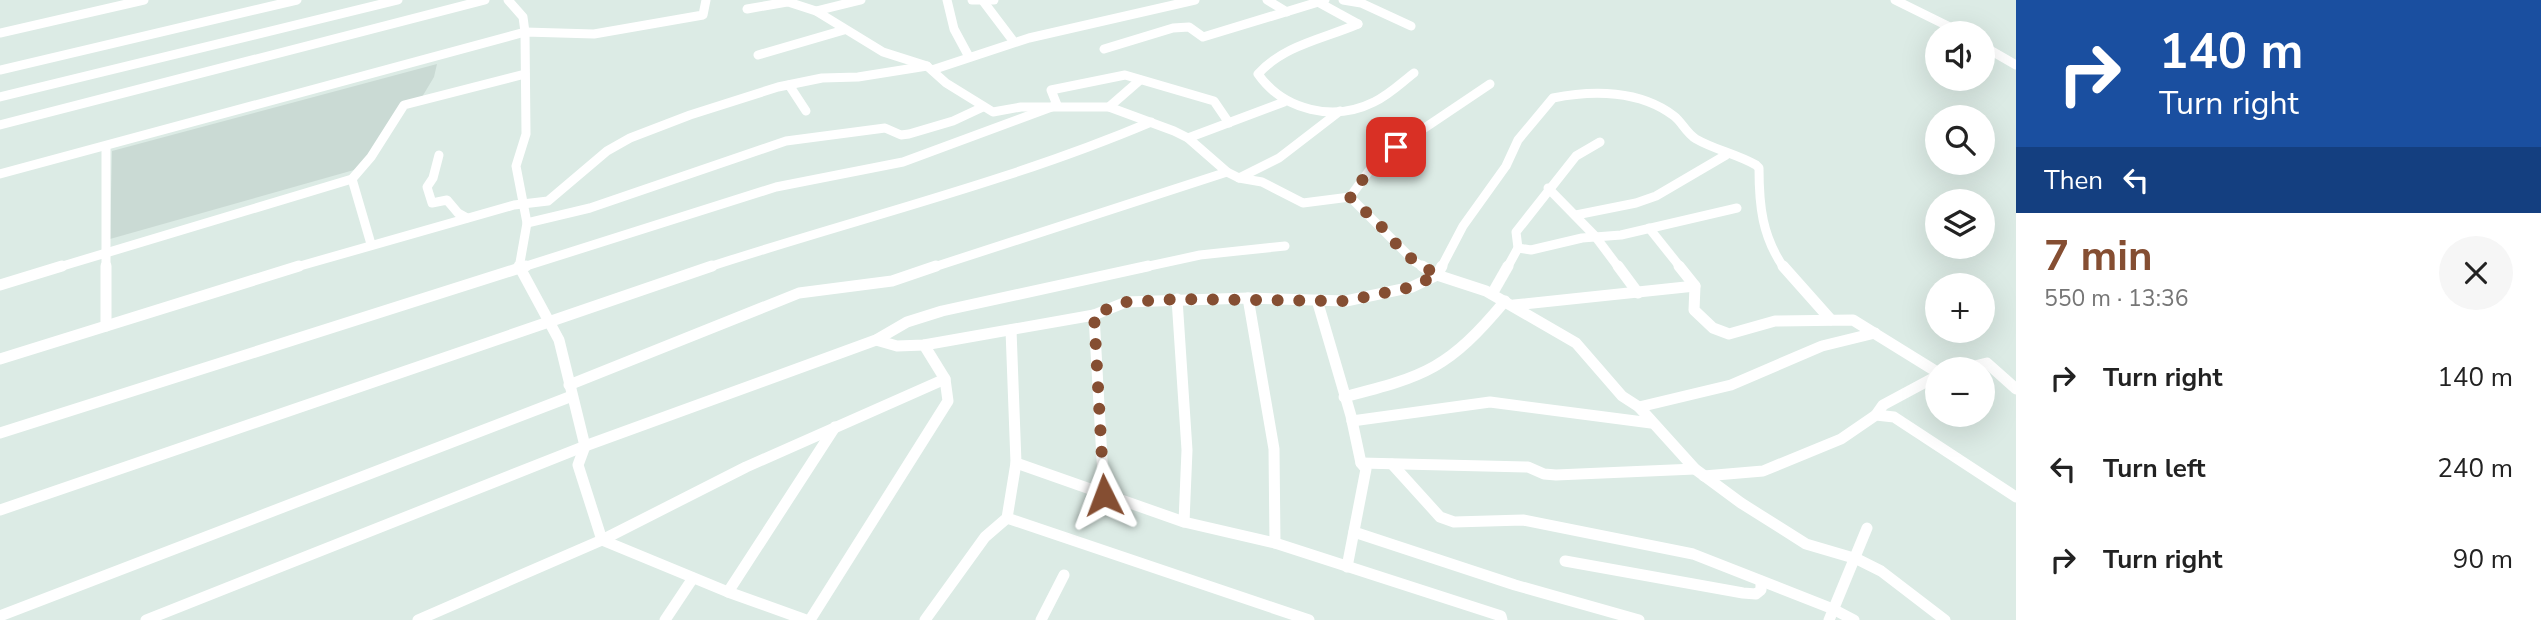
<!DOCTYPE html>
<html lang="en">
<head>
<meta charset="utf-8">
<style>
  body { margin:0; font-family:"Nunito Sans",sans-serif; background:#f6f6f6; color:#222; height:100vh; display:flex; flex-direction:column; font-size:26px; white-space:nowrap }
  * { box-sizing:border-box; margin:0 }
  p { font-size:23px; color:#767676 }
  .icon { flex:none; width:38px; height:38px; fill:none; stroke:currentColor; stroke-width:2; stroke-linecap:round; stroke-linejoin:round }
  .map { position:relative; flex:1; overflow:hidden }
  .drawer { display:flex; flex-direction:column; background:#fff; width:525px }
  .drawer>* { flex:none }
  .banner { background:#1a4fa0; color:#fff; overflow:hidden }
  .controls { position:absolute; left:1925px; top:21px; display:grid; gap:14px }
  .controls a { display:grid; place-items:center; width:70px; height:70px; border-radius:50%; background:#fff; box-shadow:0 7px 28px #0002; font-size:35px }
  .pin { position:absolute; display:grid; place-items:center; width:60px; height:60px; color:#fff; margin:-30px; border-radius:14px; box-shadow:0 4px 10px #0006 }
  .me { position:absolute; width:77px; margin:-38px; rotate:357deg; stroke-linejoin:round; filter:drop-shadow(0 0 5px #0008) }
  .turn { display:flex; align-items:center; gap:24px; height:147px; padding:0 28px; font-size:32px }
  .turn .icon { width:91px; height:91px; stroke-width:2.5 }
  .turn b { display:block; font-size:49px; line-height:60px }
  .then { display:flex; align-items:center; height:66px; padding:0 28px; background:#0003; gap:14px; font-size:26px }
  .round { display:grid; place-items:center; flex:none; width:74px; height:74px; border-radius:37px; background:#f6f6f6 }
  .summary { display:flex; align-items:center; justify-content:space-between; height:119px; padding:0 28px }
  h1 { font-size:42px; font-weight:700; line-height:52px; color:#854e32 }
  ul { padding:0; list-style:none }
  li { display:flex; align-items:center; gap:21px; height:91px; padding:0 28px }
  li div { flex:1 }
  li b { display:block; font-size:26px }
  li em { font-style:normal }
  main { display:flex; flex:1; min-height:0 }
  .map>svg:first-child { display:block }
  .built { fill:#cadad4 }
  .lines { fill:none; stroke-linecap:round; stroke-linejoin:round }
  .street-far1 { stroke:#fff; stroke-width:9 }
  .street { stroke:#fff; stroke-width:11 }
  .route { stroke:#854e32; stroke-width:12; stroke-dasharray:0 21.6 }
</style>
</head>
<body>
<main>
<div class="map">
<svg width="2016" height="620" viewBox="0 0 2016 620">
  <rect width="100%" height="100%" fill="#dcebe5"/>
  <!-- built -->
  <polygon class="built" points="437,64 434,77 422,97 405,101 361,168 110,239 112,151"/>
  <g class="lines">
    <!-- street-far1 -->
    <g class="street-far1">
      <polyline points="508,0 523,17 525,32 526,134 516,166 527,223 519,268"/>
      <polyline points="782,0 816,11 883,52 927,66 946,83 993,112 1021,107 1109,107 1174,131 1188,138 1227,172 1239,178 1262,182 1303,203 1350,197"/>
      <polyline points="947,0 954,29 968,55"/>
      <polyline points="972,0 994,0"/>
      <polyline points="1267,0 1287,12"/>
      <polyline points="1343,0 1361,3 1411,26"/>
      <polyline points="1895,0 1962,33"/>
      <polyline points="983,1 1014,42"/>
      <polyline points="1318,2 1358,24"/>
      <polyline points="747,9 787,2"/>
      <polyline points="816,11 861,0"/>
      <path d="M1358,24C1323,39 1284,45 1258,74C1284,111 1334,122 1374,102C1389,95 1401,83 1414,73"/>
      <polyline points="0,33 144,0"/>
      <polyline points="1983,46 2016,65"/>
      <polyline points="1104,49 1173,28 1189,27 1203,37 1325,0"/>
      <polyline points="758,55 844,30"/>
      <polyline points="0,70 297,0"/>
      <polyline points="932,70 1029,38 1195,0"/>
      <polyline points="789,85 806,111"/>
      <polyline points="0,97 398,0"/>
      <polyline points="1109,107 1140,80"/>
      <polyline points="0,125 485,0"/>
      <polyline points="1188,138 1284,102"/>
      <polyline points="106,146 106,268"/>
      <polyline points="439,155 433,178 427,187 432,203 447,200 458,213 467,218"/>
      <polyline points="0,174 525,32 594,34 703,15 706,0"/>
      <polyline points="1239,178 1279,158 1340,111"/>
      <polyline points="352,179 371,244"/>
      <polyline points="1548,188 1595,236 1619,268"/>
      <polyline points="1350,197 1415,262 1425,268"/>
      <polyline points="1350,197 1377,160 1490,84"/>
      <polyline points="1576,215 1636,203 1656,196 1726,155"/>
      <polyline points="527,223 590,208 786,141 885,128 901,135 909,134 953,121 983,107"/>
      <polyline points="1649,228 1681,268"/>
      <polyline points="1518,248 1531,250 1582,238 1621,235 1737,208"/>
      <polyline points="56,268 352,179 371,157 404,105 525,74"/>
      <polyline points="293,268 514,205 548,201 607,151 630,138 690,115 778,87 822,78 858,77 927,66"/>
      <polyline points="520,268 776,187 903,162 1057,105 1051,90 1125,75 1214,101 1229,123"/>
      <path d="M706,268C855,219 1007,183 1151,122"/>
      <polyline points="931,268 1227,172"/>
      <polyline points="1140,268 1200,255 1285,246"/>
      <path d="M1441,268L1463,226L1506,166L1518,140L1553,98C1593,90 1640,90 1674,116C1682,122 1686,133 1696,139C1715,150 1737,154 1756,165L1759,168C1759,206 1762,236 1784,268"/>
      <polyline points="1507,268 1518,248 1516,232 1576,156 1600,142"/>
    </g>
    <!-- street -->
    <g class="street">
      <polyline points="106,266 106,326"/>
      <polyline points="519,266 559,340 585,446 578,465 602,540"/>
      <polyline points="1422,266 1437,275 1486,291 1576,343 1622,396 1639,407 1695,469 1741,503 1806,544 1857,559 1881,571 1945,620"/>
      <polyline points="1618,266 1638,293"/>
      <polyline points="1679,266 1695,286 1694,310 1713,328 1729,334 1775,321 1853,320 1937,372"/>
      <polyline points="1783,266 1831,320"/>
      <polyline points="0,285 62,266"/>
      <polyline points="1492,294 1508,266"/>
      <polyline points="1248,298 1274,449 1275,543"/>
      <polyline points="1177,299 1187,450 1184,522"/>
      <polyline points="1317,300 1351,416 1361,463 1366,469 1347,567"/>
      <polyline points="1514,305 1695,286"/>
      <polyline points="1094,315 1104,495"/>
      <polyline points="876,340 897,346 924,345 1094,315 1126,302 1248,298 1346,301 1412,287 1437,275 1442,266"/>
      <polyline points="0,359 299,266"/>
      <polyline points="1962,369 1987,363 2016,389"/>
      <polyline points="569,385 799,293 892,281 936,266"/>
      <path d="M1344,397C1427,376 1449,368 1505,301"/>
      <polyline points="1639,407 1731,385 1822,346 1875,333"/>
      <polyline points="1876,415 1883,405 1937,376"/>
      <polyline points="1352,421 1490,402 1651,423"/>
      <polyline points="0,433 526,266"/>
      <polyline points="1016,463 1184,522 1275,543 1501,616 1502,620"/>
      <polyline points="1361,463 1528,467 1544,474 1556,475 1695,469"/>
      <polyline points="1392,464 1440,517 1454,522 1523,520 1693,554 1833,609 1854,620"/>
      <polyline points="1704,476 1763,471 1841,439 1876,415 1894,417 2016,497"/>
      <polyline points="0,510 712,266"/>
      <polyline points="1007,518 1309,620"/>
      <polyline points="1354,532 1515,585 1639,620"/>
      <polyline points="602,540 728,592 806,620"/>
      <polyline points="1565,561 1743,593 1756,594 1761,590 1761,581"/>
      <polyline points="728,592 835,427"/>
      <polyline points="0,616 572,396"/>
      <polyline points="146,620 585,446 876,340 907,322 942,311 1148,266"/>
      <polyline points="418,620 602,540 746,467 945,379"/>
      <polyline points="665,620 693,578"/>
      <polyline points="810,620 948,401 945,379 924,345"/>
      <polyline points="925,620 985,537 1007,518 1016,463 1011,330"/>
      <polyline points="1041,620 1064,575"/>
      <polyline points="1829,620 1867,528"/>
    </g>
  </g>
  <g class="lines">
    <!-- route -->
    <polyline class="route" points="1104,495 1094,314 1126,302 1177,299 1346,301 1412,287 1437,275 1403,253 1387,232 1350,197 1377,160 1396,147"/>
  </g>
</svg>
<div class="controls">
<a><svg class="icon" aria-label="sound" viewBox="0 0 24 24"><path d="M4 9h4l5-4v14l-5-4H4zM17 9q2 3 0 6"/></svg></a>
<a><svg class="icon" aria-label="search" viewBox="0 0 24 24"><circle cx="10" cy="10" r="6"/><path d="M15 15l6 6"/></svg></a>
<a><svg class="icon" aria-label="layers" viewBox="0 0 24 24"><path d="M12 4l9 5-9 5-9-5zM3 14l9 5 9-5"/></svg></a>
<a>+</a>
<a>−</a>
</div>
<div class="pin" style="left:1396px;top:147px;background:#d93025"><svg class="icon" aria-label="arrive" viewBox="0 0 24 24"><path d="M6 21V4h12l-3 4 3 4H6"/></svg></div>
<svg class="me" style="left:1104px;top:495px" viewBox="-20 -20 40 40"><path d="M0-17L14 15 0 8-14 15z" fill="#854e32" stroke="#fff" stroke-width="4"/></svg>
</div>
<section class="drawer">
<div class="banner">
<div class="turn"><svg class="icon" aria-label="right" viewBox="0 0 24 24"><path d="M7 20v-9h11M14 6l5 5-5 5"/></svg><div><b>140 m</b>Turn right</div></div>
<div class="then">Then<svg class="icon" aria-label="left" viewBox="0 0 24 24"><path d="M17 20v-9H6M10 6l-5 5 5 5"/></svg></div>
</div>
<div class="summary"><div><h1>7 min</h1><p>550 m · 13:36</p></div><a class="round"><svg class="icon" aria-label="close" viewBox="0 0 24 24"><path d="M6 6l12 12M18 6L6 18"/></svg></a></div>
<ul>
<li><svg class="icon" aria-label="right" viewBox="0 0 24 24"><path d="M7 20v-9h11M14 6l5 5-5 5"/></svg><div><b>Turn right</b></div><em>140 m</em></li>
<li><svg class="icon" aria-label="left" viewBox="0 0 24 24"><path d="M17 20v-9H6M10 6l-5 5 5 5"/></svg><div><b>Turn left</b></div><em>240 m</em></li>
<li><svg class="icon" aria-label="right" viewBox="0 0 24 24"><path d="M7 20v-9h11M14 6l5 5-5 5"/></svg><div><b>Turn right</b></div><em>90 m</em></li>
</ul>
</section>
</main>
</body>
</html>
